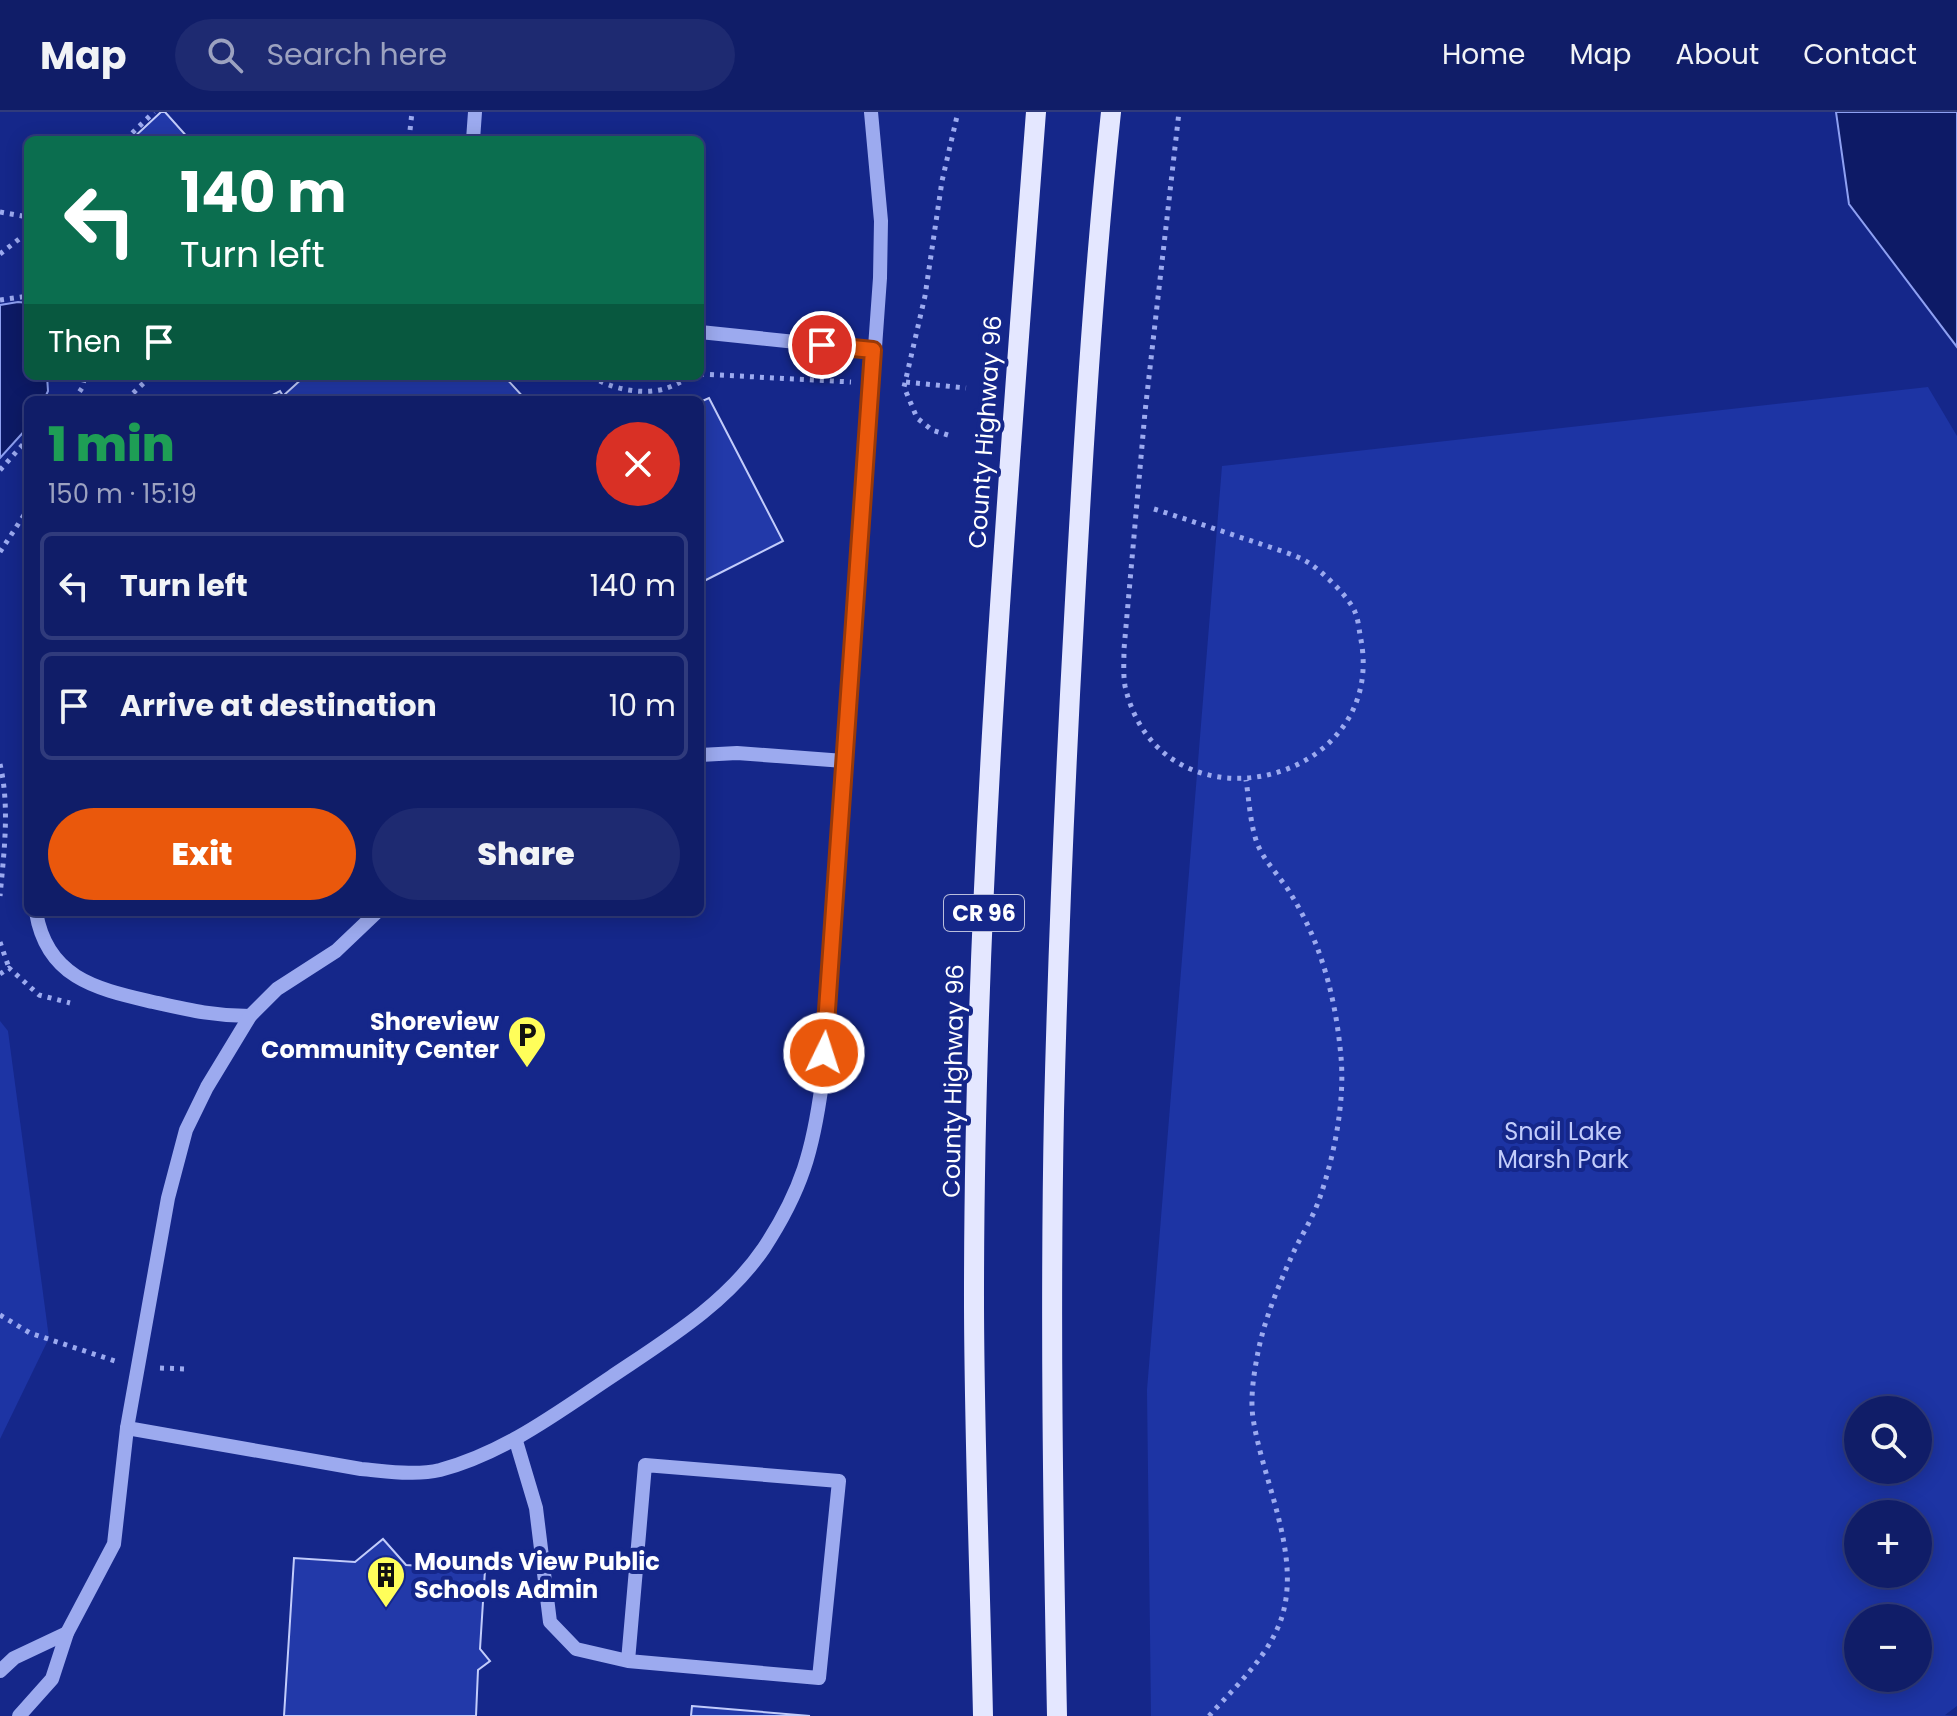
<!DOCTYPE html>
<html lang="en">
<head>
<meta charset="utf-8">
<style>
  body { margin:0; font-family:Poppins,sans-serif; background:#1e2a71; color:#f1f3f6; height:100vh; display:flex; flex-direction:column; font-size:30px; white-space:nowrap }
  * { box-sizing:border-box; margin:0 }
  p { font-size:26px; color:#9ca2c0 }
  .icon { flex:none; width:44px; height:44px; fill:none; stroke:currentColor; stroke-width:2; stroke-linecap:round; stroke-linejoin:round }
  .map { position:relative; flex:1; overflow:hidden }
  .side { position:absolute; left:24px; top:284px; width:680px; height:520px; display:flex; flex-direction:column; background:#101d68; border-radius:12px; box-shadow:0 4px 20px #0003,0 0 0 2px #303b7c }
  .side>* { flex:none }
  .guide { position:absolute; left:24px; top:24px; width:680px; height:244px; border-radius:12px; box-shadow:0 4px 20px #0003,0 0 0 2px #303b7c; background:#0b6e4f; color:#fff; overflow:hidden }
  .controls { position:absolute; left:1844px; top:1284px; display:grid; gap:16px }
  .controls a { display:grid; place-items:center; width:88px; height:88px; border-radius:50%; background:#101d68; box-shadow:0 4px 20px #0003,0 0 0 2px #303b7c; font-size:40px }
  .pin { position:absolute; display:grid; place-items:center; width:68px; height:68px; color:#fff; margin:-34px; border:4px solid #fff; border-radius:50%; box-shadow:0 2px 8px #0007 }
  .me { position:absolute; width:88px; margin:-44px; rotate:4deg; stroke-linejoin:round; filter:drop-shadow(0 0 6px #0008) }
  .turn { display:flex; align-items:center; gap:28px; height:168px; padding:0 24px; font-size:36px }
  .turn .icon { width:104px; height:104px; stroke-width:2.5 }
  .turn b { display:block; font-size:56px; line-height:68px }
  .then { display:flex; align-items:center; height:76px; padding:0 24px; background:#0003; gap:16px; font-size:30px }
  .round { display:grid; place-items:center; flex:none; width:84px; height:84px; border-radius:42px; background:#1e2a71 }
  .summary { display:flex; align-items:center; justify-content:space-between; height:136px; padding:0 24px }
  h1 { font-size:48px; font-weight:800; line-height:60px; color:#1e9e55 }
  .action { display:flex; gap:16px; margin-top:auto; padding:16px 24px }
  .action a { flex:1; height:92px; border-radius:48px; background:#ea580c; color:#fff; font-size:32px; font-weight:800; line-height:92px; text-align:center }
  .action a+a { background:#1e2a71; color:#f1f3f6 }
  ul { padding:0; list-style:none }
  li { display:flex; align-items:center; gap:24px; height:108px; margin:0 16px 12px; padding:0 8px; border:4px solid #303b7c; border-radius:12px }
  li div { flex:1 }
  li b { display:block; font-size:30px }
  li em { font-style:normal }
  header { display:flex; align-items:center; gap:48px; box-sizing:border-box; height:112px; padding:0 40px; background:#101d68; border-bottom:2px solid #303b7c }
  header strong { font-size:38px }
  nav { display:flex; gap:44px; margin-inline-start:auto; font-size:28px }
  .search { width:560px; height:72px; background:#1e2a71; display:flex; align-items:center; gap:20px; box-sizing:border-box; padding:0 28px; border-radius:44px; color:#9ca2c0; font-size:30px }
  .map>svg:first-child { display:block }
  .green { fill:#1d34a4; fill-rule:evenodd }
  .water { fill:#0d1a66; stroke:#8ea0f2; stroke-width:2 }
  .building { fill:#2239a9; stroke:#c2ccfb; stroke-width:2 }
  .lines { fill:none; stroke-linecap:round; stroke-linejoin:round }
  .path { stroke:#9caaef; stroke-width:5; stroke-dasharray:4 6; stroke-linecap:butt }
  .minor { stroke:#9caaef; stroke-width:14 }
  .major { stroke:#e4e7ff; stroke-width:20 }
  .route-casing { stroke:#983908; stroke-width:20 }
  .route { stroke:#ea580c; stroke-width:14 }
  .labels { text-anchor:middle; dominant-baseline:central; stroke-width:8; stroke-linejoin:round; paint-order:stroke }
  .shield { fill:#15278a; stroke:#b9bedc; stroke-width:2 }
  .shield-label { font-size:22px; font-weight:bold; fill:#fff }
  .street-label { font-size:24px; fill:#fff; stroke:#15278a }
  .poi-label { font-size:24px; font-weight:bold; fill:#fff; stroke:#15278a; text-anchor:end }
  .park-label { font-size:24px; fill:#c2ccfb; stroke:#15278a }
</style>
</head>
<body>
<header>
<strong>Map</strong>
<div class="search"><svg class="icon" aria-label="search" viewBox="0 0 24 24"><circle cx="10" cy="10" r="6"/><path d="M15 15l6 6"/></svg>Search here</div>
<nav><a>Home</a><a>Map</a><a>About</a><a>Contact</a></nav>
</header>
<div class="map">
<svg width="1957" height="1604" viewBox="0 0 1957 1604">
  <rect width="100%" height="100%" fill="#15278a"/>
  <!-- green -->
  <g class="green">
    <path d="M1928,275L1957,324V1594L1945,1603L1957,1604H1151L1147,1278L1222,354ZM1858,1298H1918V1358H1858ZM1858,1402H1918V1462H1858ZM1858,1506H1918V1566H1858Z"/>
    <polygon points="0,909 8,919 49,1226 0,1327"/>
  </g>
  <!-- water -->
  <g class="water">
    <polygon points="1836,0 1957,0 1957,235 1849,92"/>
    <polygon points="18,190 28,191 28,264 47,264 48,279 44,288 28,288 28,315 0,346 0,193"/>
  </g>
  <!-- building -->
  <g class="building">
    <polygon points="161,0 165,0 190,28 131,28"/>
    <polygon points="305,264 504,264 526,288 263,288 280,279 283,284"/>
    <polygon points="709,286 783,429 700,471 700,290"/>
    <polygon points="383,1427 406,1453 485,1458 480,1537 490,1549 478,1558 476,1604 284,1604 294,1446 355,1450"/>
    <polygon points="692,1594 810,1604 691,1604"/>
  </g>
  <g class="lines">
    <!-- path -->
    <g class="path">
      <polyline points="125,28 154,0"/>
      <polyline points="409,28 412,0"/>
      <polyline points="0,100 28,105"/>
      <polyline points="0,142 28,120"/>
      <polyline points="0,188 28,184"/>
      <polyline points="700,262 851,270"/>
      <path d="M591,264C610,277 645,284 667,276C676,273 684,268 691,264"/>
      <polyline points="906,270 966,276"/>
      <polyline points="74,288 82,276 85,264"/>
      <polyline points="126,288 151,264"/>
      <polyline points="948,323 932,318 917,306 904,275 925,184 942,69 958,0"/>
      <polyline points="0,358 28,327"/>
      <path d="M1154,397C1189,408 1224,420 1258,431C1274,437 1295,442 1309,451C1323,460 1349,485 1355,500C1358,507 1359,516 1360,523C1393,673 1160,729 1125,574C1123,562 1124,549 1124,537L1145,300L1179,0"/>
      <polyline points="0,440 28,397"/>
      <path d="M0,652C10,695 4,740 0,784"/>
      <polyline points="0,830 9,856"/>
      <polyline points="0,862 9,856 39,883 70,891"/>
      <polyline points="0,1203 30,1221 115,1249"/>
      <polyline points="160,1256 187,1257"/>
      <path d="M1209,1604C1234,1576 1264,1549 1279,1513C1305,1448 1263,1372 1253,1306C1250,1285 1254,1261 1258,1240C1265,1205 1280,1170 1295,1137C1303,1121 1313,1105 1319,1088C1334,1045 1345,991 1341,945C1336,888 1322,833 1292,784C1282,766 1262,748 1256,728C1250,709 1249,688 1246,668"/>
    </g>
    <!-- minor -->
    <g class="minor">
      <polyline points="473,28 475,0"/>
      <polyline points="700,220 873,238"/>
      <polyline points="700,643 737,641 844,649"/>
      <path d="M36,800C47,867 98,877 153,890C189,898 214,904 250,904"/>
      <path d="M127,1316L361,1357C386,1359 415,1364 440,1358C504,1341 557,1301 611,1265C666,1228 726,1192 764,1136C802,1078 813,1038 822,971L880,166L881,109L871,0"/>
      <polyline points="516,1329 536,1396 550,1510 576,1537 628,1549 819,1566 839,1369 645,1353 628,1549"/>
      <polyline points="0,1559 14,1546 67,1521"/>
      <polyline points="19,1604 52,1567 67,1521 114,1432 127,1316 168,1086 186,1018 207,975 250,904 277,877 336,839 377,800"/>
    </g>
    <!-- major -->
    <g class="major">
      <path d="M983,1604C980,1464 974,1324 974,1184C974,789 1006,394 1036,0"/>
      <path d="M1057,1604C1053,1402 1050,1200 1054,999C1058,835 1065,671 1074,507C1083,338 1093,169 1111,0"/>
    </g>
  </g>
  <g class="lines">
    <!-- route casing -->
    <g class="route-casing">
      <polyline id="route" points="822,233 873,238 824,941"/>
    </g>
    <!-- route -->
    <use href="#route" class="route"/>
  </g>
  <!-- icons -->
  <defs>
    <g id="parking-pin" transform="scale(2)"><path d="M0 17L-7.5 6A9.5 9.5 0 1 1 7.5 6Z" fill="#fffe5a" stroke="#15278a"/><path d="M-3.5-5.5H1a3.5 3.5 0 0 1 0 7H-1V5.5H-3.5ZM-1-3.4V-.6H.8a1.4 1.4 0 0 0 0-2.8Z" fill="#111"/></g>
    <g id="building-pin" transform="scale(2)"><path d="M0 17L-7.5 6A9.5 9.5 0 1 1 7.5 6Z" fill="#fffe5a" stroke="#15278a"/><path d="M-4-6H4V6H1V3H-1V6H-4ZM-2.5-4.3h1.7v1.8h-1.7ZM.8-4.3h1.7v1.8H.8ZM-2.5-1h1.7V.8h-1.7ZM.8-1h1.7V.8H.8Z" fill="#111"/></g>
  </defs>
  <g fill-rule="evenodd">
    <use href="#parking-pin" x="527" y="923"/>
    <use href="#building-pin" x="386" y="1463"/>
  </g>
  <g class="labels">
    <!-- shield labels -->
    <rect class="shield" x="944" y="783" width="80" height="36" rx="6"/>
    <g class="shield-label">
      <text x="984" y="801">CR 96</text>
    </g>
    <!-- street labels -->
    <g class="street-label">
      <text transform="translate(985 320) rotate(-86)">County Highway 96</text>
      <text transform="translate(953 969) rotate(-89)">County Highway 96</text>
    </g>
    <!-- poi labels -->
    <g class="poi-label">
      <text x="499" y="909">Shoreview<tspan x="499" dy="28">Community Center</tspan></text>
      <text x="414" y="1449" text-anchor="start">Mounds View Public<tspan x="414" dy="28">Schools Admin</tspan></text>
    </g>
    <!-- park labels -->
    <g class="park-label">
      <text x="1563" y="1019">Snail Lake<tspan x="1563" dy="28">Marsh Park</tspan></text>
    </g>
  </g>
</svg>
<div class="controls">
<a><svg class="icon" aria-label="search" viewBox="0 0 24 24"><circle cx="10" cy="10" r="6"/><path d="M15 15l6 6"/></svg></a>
<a>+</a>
<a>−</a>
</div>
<div class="pin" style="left:822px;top:233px;background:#d93025"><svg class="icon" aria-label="arrive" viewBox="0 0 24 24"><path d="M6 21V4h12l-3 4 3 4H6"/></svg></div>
<svg class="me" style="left:824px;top:941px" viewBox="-20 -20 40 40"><circle r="17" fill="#ea580c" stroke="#fff" stroke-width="3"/><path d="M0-11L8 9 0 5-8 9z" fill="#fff"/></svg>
<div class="guide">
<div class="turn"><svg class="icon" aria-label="left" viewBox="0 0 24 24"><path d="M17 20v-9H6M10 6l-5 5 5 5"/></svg><div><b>140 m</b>Turn left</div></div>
<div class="then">Then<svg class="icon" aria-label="arrive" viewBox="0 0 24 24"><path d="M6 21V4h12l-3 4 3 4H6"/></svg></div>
</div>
<section class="side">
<div class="summary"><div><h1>1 min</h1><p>150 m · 15:19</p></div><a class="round" style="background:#d93025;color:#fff"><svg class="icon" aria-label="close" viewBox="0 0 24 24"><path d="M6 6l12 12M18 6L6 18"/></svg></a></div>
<ul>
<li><svg class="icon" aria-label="left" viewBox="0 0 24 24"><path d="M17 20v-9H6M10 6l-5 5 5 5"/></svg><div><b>Turn left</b></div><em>140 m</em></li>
<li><svg class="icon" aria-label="arrive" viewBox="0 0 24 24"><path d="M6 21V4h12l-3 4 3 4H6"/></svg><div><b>Arrive at destination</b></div><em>10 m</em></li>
</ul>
<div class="action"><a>Exit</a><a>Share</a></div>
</section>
</div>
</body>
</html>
